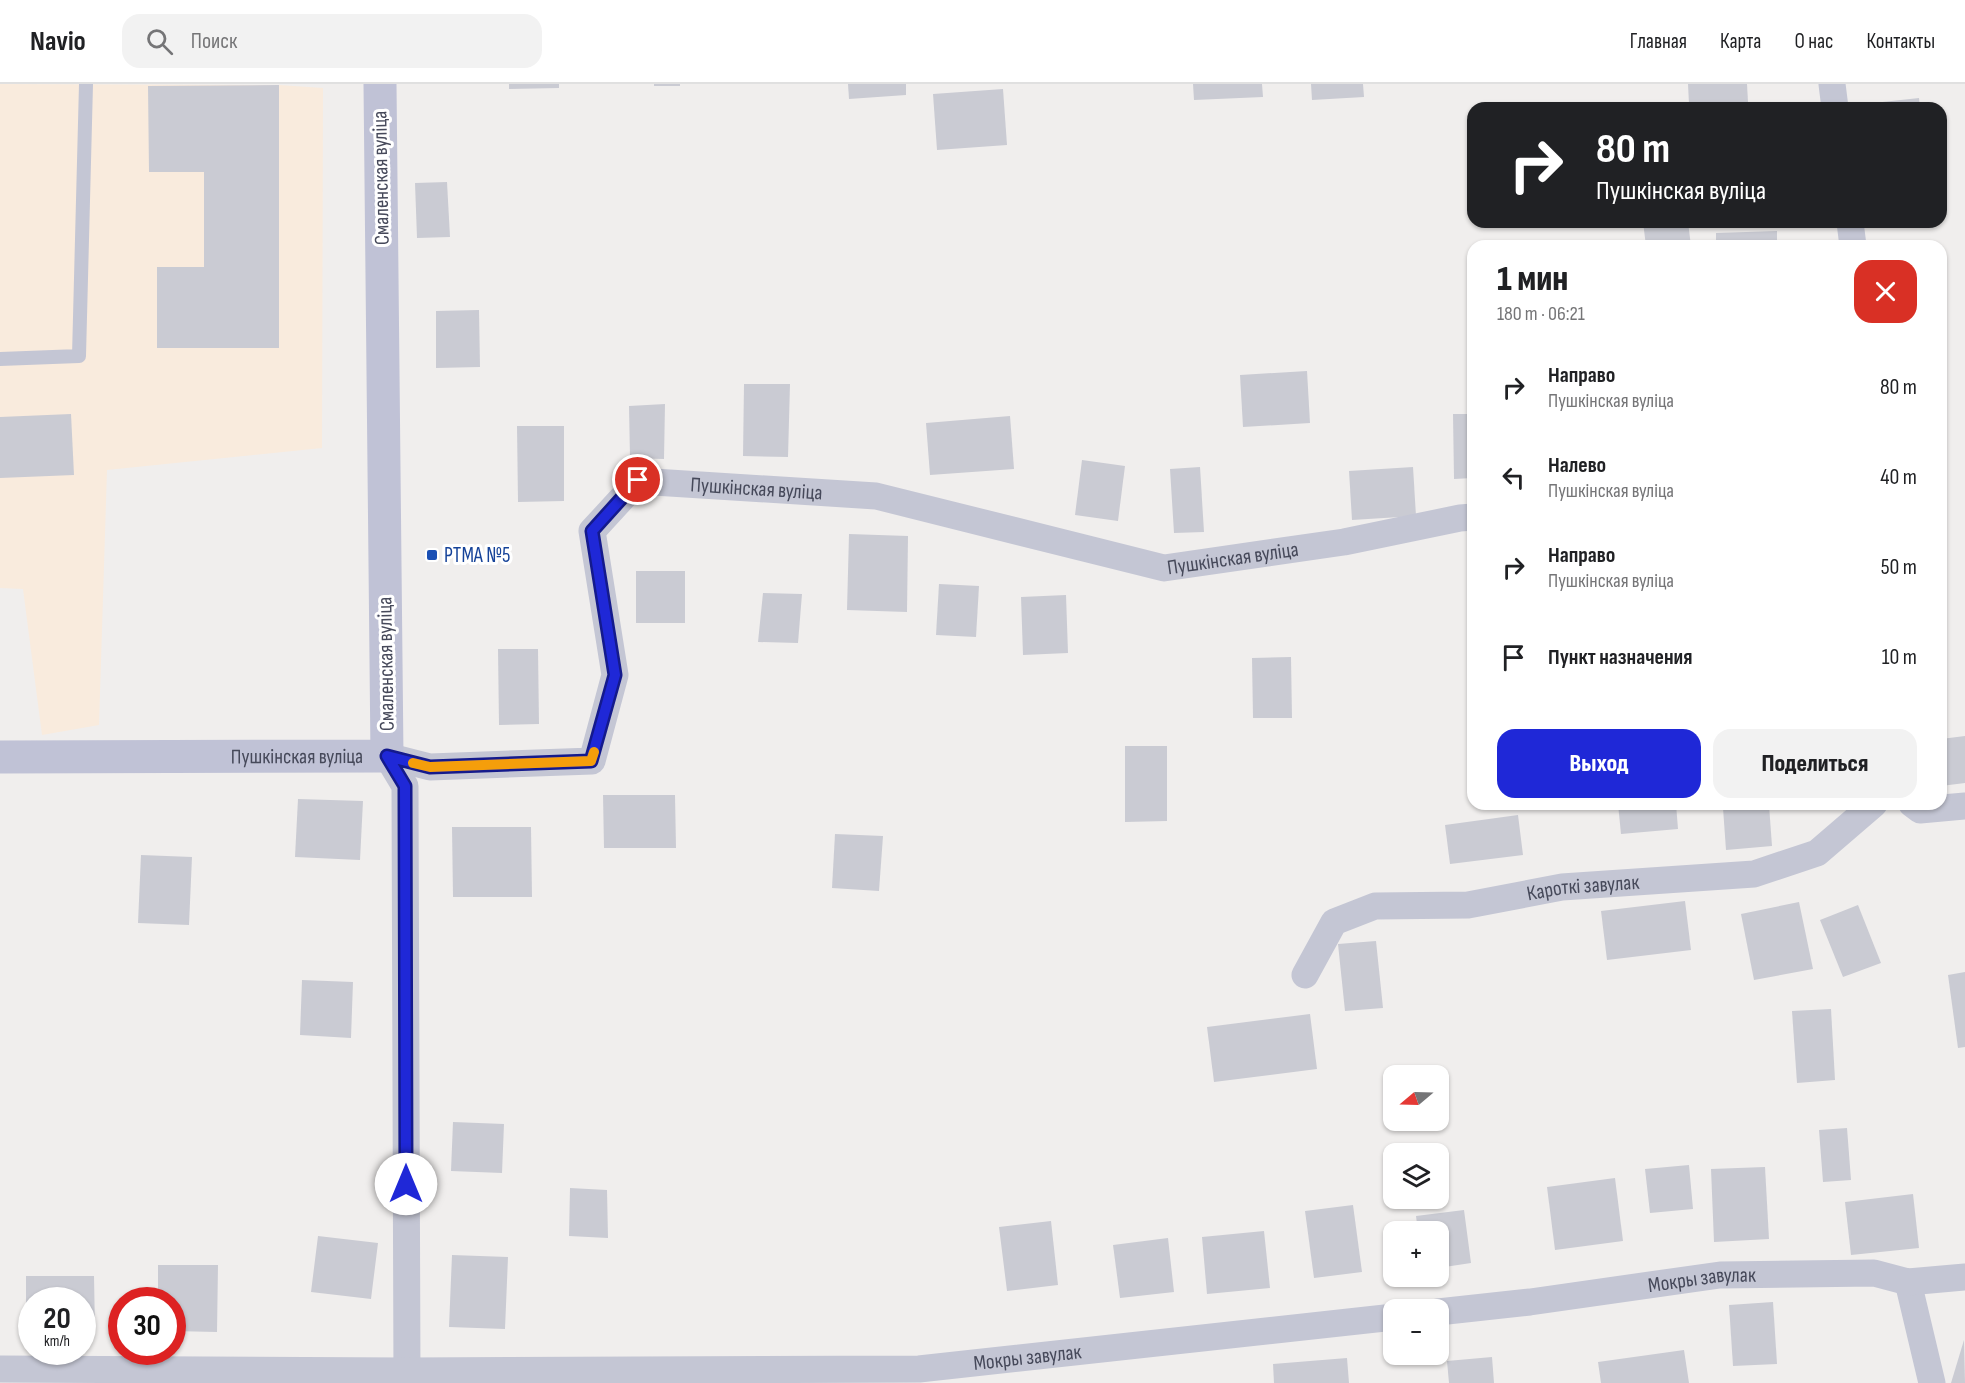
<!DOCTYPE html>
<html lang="ru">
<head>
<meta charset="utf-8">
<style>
  body { margin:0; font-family:"Sofia Sans Condensed",sans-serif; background:#f2f2f2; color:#202124; height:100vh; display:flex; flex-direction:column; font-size:22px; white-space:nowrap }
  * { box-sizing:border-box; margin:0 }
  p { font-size:20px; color:#757577 }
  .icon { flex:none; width:33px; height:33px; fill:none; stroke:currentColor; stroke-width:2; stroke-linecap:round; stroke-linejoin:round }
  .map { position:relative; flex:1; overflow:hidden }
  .drawer { position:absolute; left:1467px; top:156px; width:480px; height:570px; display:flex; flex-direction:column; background:#fff; border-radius:18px; box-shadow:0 2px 4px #0004 }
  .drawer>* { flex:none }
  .hud { position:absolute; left:1467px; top:18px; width:480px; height:126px; border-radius:18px; box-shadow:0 2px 4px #0004; background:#202124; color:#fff; overflow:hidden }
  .needle { width:39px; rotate:251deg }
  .buttons { position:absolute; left:1383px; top:981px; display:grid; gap:12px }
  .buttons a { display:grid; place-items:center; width:66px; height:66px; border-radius:12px; background:#fff; box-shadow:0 2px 4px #0004; font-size:30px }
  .speed { position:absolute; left:18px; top:1203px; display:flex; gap:12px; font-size:30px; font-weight:700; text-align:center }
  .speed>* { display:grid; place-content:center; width:78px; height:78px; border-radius:50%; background:#fff; box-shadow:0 2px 4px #0004; line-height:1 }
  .speed small { font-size:15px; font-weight:400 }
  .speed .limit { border:9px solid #d22; background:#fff; color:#111 }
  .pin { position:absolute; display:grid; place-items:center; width:51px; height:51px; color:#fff; margin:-26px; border:3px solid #fff; border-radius:50%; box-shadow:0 2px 6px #0007 }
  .me { position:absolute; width:66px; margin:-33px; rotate:0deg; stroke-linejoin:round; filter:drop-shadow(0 0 4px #0008) }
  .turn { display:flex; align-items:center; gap:21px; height:126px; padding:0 30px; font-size:27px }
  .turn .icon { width:78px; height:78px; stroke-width:2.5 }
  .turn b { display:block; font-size:42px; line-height:51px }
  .round { display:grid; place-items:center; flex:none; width:63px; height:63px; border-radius:18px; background:#f2f2f2 }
  .headline { display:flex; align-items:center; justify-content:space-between; height:102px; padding:0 30px }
  h1 { font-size:36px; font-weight:800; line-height:45px }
  .button { display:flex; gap:12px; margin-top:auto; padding:12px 30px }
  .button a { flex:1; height:69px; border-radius:18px; background:#1f28d7; color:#fff; font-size:24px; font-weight:800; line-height:69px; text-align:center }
  .button a+a { background:#f2f2f2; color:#202124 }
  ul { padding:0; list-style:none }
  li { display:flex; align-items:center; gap:18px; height:90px; padding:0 30px }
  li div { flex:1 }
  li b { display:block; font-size:22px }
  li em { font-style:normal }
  header { display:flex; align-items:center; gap:36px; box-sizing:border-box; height:84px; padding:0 30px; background:#fff; border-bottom:2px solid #e0e0e0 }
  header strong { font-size:28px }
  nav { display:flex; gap:33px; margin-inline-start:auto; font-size:21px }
  .search { width:420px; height:54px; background:#f2f2f2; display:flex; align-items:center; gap:15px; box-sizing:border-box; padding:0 21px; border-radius:18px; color:#757577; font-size:22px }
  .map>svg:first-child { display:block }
  .medical { fill:#f9ebdd }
  .building { fill:#cacbd3 }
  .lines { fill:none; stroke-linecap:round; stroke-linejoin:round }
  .lane { stroke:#c4c6d4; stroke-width:14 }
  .street { stroke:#c4c6d4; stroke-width:27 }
  .secondary { stroke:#c0c2d6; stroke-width:33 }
  .route-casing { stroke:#141a8c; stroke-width:15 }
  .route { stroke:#1f28d7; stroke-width:10 }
  .slow { stroke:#f59e0b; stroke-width:10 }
  .transit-dot { fill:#1a4fb4; stroke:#fff; stroke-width:2 }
  .labels { text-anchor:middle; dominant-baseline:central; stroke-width:6; stroke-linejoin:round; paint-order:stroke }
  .street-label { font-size:21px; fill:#46495a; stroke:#fff }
  .transit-label { font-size:21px; fill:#164399; stroke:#fff; text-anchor:start }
</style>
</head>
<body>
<header>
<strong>Navio</strong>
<div class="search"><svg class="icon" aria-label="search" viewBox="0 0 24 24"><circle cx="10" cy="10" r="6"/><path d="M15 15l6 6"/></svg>Поиск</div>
<nav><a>Главная</a><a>Карта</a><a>О нас</a><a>Контакты</a></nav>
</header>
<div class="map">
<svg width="1965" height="1299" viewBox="0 0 1965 1299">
  <rect width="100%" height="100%" fill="#f0eeed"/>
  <!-- medical -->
  <polygon class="medical" points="0,0 279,1 323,4 322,364 107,386 99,641 42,651 23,505 0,504"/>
  <!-- building -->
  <g class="building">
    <polygon points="509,0 559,0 559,4 509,5"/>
    <rect x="654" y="0" width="26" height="2"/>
    <polygon points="848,0 906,0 906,11 849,15"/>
    <polygon points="1193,0 1262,0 1263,13 1194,16"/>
    <polygon points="1311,0 1363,0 1364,13 1312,16"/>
    <polygon points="1688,0 1747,0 1748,18 1689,20"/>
    <polygon points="279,1 279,264 157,264 157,183 204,183 204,88 149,88 148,2"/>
    <polygon points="1003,5 1007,61 937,66 933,10"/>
    <polygon points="1919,14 1920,24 1855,24 1855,21"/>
    <polygon points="447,98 450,153 417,154 415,99"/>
    <polygon points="1643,138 1688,138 1691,162 1646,162"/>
    <polygon points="1777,147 1777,162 1716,162 1716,149"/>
    <polygon points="479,226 480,283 436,284 436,227"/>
    <polygon points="1307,287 1310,339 1243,343 1240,291"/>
    <polygon points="744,300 790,300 788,373 743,372"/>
    <polygon points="665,320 664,375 630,374 629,322"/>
    <polygon points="71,330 74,391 0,394 0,333"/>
    <polygon points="1453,330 1473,330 1473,394 1454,395"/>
    <polygon points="1010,332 1014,385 930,391 926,339"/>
    <polygon points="517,342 564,342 564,417 518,418"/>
    <polygon points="1082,376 1125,382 1118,437 1075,431"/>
    <polygon points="1200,383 1204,448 1174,449 1170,385"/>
    <polygon points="1413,383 1416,432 1352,436 1349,387"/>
    <polygon points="849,450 908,452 907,528 847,526"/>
    <rect x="636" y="487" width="49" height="52"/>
    <polygon points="939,500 979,502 976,553 936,551"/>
    <polygon points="763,509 802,510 798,559 758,558"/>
    <polygon points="1066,511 1068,569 1023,571 1021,513"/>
    <polygon points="498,565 538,565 539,640 499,641"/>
    <polygon points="1291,573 1292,634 1253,634 1252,574"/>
    <polygon points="1965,652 1965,699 1941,702 1941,655"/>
    <polygon points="1125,662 1167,662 1167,737 1125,738"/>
    <polygon points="603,711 675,711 676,764 604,764"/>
    <polygon points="298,715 363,717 360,776 295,773"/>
    <polygon points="1618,720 1676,720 1678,745 1621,750"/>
    <polygon points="1769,721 1772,762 1726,766 1723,724"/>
    <polygon points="1518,731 1523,771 1450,780 1445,741"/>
    <polygon points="452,743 531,743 532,813 453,813"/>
    <polygon points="835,750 883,752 879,807 832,804"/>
    <polygon points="141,771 192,773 189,841 138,839"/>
    <polygon points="1685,817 1691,866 1607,876 1601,827"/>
    <polygon points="1799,818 1813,885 1754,896 1741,830"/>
    <polygon points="1858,821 1881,879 1843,893 1820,836"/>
    <polygon points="1376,857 1383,924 1345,927 1338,860"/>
    <polygon points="1965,888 1965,963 1958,964 1948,891"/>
    <polygon points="302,896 353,898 351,954 300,951"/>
    <polygon points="1831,925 1835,996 1797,999 1792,927"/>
    <polygon points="1310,930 1317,985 1214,998 1207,943"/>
    <polygon points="453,1038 504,1040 502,1089 451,1087"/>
    <polygon points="1847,1044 1851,1096 1823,1098 1819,1046"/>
    <polygon points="1689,1081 1693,1125 1650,1129 1645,1085"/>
    <polygon points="1765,1083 1769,1155 1714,1158 1711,1085"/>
    <polygon points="1615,1094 1623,1157 1555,1166 1547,1103"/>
    <polygon points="570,1104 607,1106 608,1154 569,1152"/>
    <polygon points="1913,1110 1919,1164 1851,1171 1845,1118"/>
    <polygon points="1353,1121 1362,1188 1314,1194 1305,1127"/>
    <polygon points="1464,1126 1471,1179 1438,1184 1438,1148 1418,1148 1416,1132"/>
    <polygon points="1051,1137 1058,1201 1007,1207 999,1143"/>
    <polygon points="1264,1147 1270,1204 1207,1210 1202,1153"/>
    <polygon points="318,1152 378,1159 371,1215 311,1208"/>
    <polygon points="1168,1154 1174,1208 1120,1214 1113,1161"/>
    <polygon points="452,1171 508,1173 505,1245 449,1243"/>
    <polygon points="158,1181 218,1181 217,1248 172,1247 172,1216 158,1216"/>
    <polygon points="26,1192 94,1192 95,1246 82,1246 82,1216 32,1216 32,1246 26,1246"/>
    <polygon points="1773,1218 1777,1280 1733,1282 1729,1221"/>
    <polygon points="1964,1256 1965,1299 1951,1299"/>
    <polygon points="1684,1266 1689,1299 1601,1299 1598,1278"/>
    <polygon points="1492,1273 1494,1299 1449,1299 1447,1277"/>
    <polygon points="1347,1274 1349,1299 1274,1299 1273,1280"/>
  </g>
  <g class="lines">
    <!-- lane -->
    <polyline class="lane" points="0,275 79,272 86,0"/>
    <!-- street -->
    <g class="street">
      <polyline points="1832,0 1835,24"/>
      <polyline points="1850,138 1853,162"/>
      <path id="s1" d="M387,672L430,683L592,677L615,591L592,447L638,397L876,412L1164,484L1344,458L1460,434L1473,433"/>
      <polyline points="387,672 405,702 407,1299"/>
      <polyline points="1912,720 1920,726 1965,722"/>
      <path id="s2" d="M1305,891L1334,838L1375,822L1468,821L1562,803L1754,790L1817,769L1874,720"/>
      <polyline points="1908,1198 1932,1299"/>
      <path id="s3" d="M1438,1228L1530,1218L1720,1191L1874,1189L1908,1198L1965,1193"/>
      <path id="s4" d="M0,1285L407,1287L919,1285L1394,1233"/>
    </g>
    <!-- secondary -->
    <path class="secondary" id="s5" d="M0,673L387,672L380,0"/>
  </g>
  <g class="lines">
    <!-- route casing -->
    <g class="route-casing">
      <polyline id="route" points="406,1100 405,702 387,672 430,683 591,677 615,591 592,447 638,396"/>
    </g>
    <!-- route -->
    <use href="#route" class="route"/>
    <!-- slow -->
    <polyline class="slow" points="413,679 430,683 591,677 594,668"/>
  </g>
  <!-- markers -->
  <rect class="transit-dot" x="426" y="465" width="12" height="12" rx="3"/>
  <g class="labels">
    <!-- street labels -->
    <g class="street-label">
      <text transform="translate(381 94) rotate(-91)">Смаленская вуліца</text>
      <text stroke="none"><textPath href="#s1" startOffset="628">Пушкінская вуліца</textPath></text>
      <text stroke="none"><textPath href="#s1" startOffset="1114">Пушкінская вуліца</textPath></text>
      <text transform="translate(386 580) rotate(-91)">Смаленская вуліца</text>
      <text stroke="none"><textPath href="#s5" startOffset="297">Пушкінская вуліца</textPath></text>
      <text stroke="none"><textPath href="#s2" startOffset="314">Кароткі завулак</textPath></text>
      <text stroke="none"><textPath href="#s3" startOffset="266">Мокры завулак</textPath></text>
      <text stroke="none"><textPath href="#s4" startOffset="1028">Мокры завулак</textPath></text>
    </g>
    <!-- transit labels -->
    <g class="transit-label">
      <text x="444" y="471">РТМА №5</text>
    </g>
  </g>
</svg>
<div class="buttons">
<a><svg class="needle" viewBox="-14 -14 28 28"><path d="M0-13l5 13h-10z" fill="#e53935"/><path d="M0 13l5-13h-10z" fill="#757577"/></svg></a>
<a><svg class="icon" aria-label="layers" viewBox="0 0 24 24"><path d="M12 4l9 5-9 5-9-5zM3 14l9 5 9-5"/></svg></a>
<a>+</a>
<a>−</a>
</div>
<div class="speed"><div>20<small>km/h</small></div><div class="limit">30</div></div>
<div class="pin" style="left:638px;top:396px;background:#d93025"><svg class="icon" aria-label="arrive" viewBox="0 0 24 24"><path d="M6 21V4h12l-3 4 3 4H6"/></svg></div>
<svg class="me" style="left:406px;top:1100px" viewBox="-20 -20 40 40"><circle r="19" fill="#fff"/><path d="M0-13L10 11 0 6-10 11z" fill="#1f28d7"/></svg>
<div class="hud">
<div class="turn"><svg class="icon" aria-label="right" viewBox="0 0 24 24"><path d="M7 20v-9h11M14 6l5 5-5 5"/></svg><div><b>80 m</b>Пушкінская вуліца</div></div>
</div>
<section class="drawer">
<div class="headline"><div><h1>1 мин</h1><p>180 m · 06:21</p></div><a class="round" style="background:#d93025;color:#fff"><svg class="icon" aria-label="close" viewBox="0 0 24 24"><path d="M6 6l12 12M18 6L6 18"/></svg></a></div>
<ul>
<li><svg class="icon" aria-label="right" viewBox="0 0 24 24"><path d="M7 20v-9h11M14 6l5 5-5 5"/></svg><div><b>Направо</b><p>Пушкінская вуліца</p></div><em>80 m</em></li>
<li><svg class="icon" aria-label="left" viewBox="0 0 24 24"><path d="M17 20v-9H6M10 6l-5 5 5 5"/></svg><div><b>Налево</b><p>Пушкінская вуліца</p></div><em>40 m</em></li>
<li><svg class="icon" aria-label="right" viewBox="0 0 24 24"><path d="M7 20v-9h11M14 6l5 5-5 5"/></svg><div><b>Направо</b><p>Пушкінская вуліца</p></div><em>50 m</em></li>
<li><svg class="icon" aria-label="arrive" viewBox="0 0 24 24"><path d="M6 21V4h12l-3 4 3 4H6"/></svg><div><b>Пункт назначения</b></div><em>10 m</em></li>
</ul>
<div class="button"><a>Выход</a><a>Поделиться</a></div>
</section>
</div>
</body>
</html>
